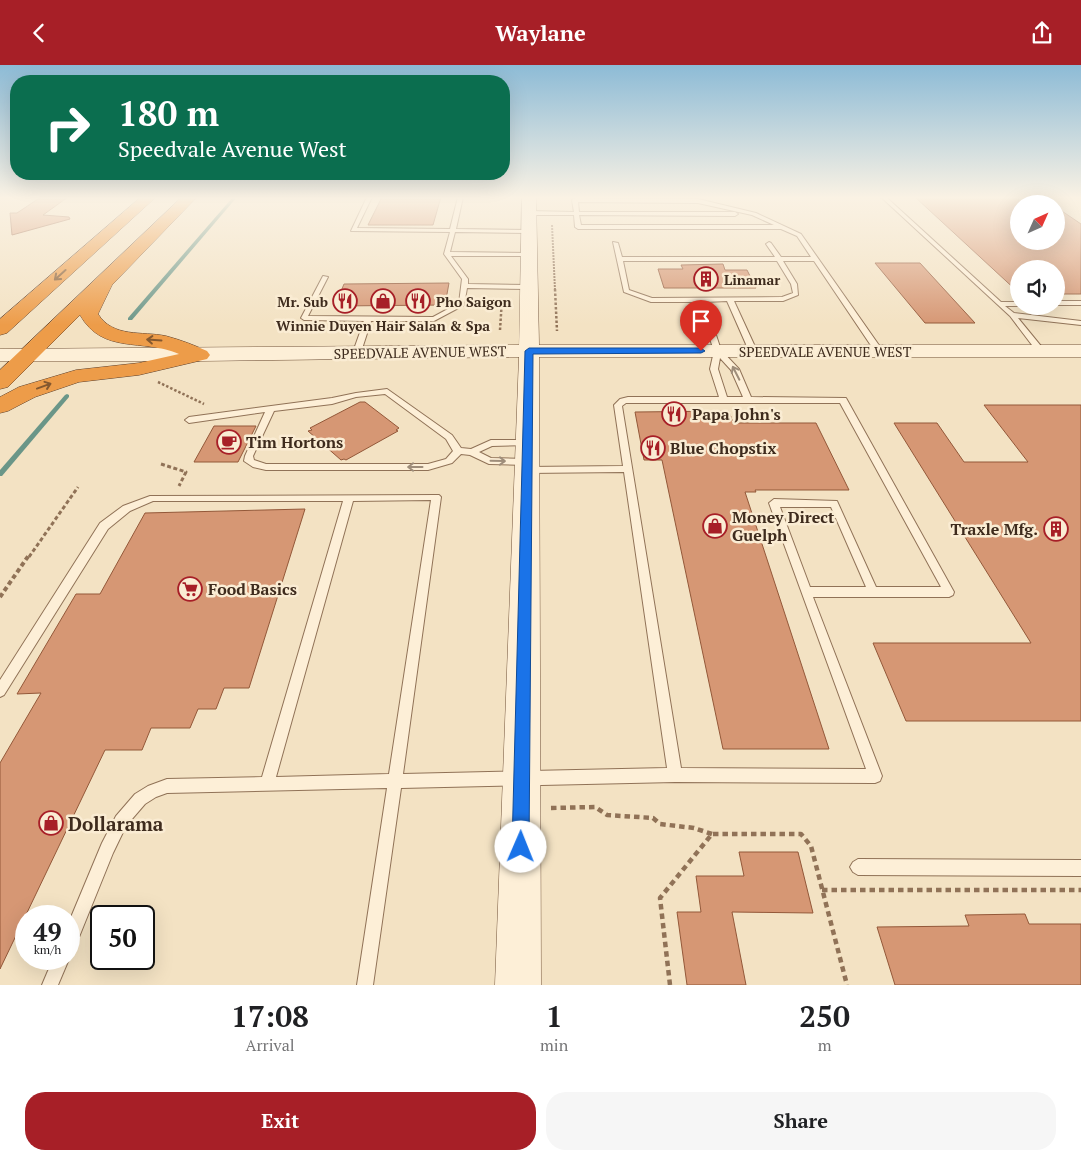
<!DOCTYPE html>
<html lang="en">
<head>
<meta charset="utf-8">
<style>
  body { margin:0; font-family:"PT Serif",serif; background:#f6f6f6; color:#202124; height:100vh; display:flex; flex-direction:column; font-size:19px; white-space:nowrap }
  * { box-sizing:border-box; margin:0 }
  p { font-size:16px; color:#757577 }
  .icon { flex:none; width:28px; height:28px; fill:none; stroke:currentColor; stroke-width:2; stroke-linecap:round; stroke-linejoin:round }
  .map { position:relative; height:920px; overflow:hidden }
  .panel { display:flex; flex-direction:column; background:#fff; flex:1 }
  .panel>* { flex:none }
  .hud { position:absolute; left:10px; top:10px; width:500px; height:105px; border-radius:20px; box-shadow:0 5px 20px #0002; background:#0b6e4f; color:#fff; overflow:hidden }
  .needle { width:32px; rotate:45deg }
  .tools { position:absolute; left:1010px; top:130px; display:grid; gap:10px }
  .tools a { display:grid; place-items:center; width:55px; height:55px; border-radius:50%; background:#fff; box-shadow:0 5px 20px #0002; font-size:25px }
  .speed { position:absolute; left:15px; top:840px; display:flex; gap:10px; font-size:25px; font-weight:700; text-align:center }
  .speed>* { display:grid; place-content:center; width:65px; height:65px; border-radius:50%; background:#fff; box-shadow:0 5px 20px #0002; line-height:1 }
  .speed small { font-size:12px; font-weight:400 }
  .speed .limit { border:2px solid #111; border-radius:8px; background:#fff; color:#111 }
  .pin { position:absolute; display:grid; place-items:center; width:42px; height:42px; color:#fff; margin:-51px -21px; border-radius:50% 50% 50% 0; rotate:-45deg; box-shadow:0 0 5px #0007 }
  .pin .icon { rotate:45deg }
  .me { position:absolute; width:55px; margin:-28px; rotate:1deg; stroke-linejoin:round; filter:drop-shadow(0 0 4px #0008) }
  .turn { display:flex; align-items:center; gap:18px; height:105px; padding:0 25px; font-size:22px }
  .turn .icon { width:65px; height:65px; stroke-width:2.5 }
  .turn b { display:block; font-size:35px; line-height:42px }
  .eta { display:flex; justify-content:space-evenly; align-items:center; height:85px; text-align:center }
  .eta b { font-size:30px; font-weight:600; line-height:35px }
  .cta { display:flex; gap:10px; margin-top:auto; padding:10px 25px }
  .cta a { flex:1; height:58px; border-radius:20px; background:#a71f27; color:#fff; font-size:20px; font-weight:600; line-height:58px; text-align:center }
  .cta a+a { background:#f6f6f6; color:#202124 }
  header { display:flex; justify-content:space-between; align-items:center; height:65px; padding:0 25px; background:#a71f27; color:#fff; font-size:22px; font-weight:600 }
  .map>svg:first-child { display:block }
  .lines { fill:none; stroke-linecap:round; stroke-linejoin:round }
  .stream { fill:#6a9688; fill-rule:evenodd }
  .building { fill:#d69774; stroke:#935839 }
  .lane-casing { stroke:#907257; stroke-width:2 }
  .secondary-casing { stroke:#72533a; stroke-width:1 }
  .highway-casing { stroke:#5e402b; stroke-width:1 }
  .path-far4 { stroke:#907257; stroke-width:2; stroke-dasharray:2 1; stroke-linecap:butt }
  .path-far3 { stroke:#907257; stroke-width:2.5; stroke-dasharray:2.5 2; stroke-linecap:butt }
  .path-far2 { stroke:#907257; stroke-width:3; stroke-dasharray:4 2.5; stroke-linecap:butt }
  .path-far1 { stroke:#907257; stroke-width:4; stroke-dasharray:4.5 3; stroke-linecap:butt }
  .path { stroke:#907257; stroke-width:4.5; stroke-dasharray:5.5 4; stroke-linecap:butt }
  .lane { fill:#fdefd7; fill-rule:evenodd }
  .secondary { fill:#fdefd7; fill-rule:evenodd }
  .highway { fill:#ed9c49; fill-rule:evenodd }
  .oneway { stroke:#84582f }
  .oneway2 { stroke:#9e8d7a }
  .route { fill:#1a73e8; stroke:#114b97 }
  .labels { text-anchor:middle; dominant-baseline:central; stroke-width:5; stroke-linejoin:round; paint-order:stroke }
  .far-poi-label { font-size:14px; font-weight:bold; fill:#3e2b1d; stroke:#faecd3; text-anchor:start }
  .far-street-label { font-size:14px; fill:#3e2b1d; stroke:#faecd3 }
  .poi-label { font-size:16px; font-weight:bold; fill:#3e2b1d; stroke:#faecd3; text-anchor:start }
  .near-poi-label { font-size:19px; font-weight:bold; fill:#3e2b1d; stroke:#faecd3; text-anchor:start }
</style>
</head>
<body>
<header><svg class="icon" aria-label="back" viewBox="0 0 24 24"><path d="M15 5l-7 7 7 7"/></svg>Waylane<svg class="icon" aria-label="share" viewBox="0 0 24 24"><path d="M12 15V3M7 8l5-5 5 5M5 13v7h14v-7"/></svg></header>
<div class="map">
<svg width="1081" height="920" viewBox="0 0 1081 920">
  <rect width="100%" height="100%" fill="#f3e2c3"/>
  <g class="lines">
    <!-- stream -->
    <g class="stream">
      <polygon points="233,132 237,132 132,255 128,255 128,253"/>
      <polygon points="67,329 69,330 69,332 2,411 0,411 0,405 65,330"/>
    </g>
  </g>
  <!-- building -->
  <g class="building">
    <polygon points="41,132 68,132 43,150 69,152 70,154 12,170 10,148 17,148"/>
    <polygon points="382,132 441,132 433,160 368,160"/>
    <polygon points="915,132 1019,132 1019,176 1056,176 1056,142 1081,159 1081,229 1056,229 1056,204 1019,204 1019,228"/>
    <polygon points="875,198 920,198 975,258 925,258"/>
    <polygon points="723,199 725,205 747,205 756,223 664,223 658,204 683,204 681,200"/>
    <polygon points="449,218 445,240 335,241 344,219"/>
    <polygon points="360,337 365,337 399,363 396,365 398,366 346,395 344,394 341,395 308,366 312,365 310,363"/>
    <polygon points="984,340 1081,340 1081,656 906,656 873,578 1031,578 894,358 937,358 964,397 1028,397"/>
    <polygon points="729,346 733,358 816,358 849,425 755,425 756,427 745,427 829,684 723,684 662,395 644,395 635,347"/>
    <polygon points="214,361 256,361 238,397 194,397"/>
    <polygon points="305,444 249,623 224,623 216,644 198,644 190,663 151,663 142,685 105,685 0,904 0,698 41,628 17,629 76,529 100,529 145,448"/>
    <polygon points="739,787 798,787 813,848 732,847 746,920 687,920 677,847 701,847 696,811 744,811"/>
    <polygon points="1025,849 1029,859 1081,859 1081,920 895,920 877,862 969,861 965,850"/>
  </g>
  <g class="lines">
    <!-- lane casing -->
    <g class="lane-casing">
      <g id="lane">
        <polygon points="367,132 372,132 357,163 450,164 458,132 463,132 456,164 530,165 530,167 528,168 455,167 450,187 530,188 531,189 528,191 451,191 468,214 468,219 528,220 531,222 528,224 467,223 464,240 434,256 371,256 361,287 357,289 354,289 353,287 364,256 304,255 301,253 323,211 328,212 308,251 433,252 459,238 462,214 444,189 450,167 351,166"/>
        <polygon points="881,132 886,132 1001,237 1019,237 1019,241 1005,241 1014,248 1081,256 1081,260 1018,253 1045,286 1044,288 1038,288 1010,251"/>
        <path d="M575,133L698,134L756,148L801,169L883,286L882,288H876L814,196H783L797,219L798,230L783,236H734L757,286L756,288H750L749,286L727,236L705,237L721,285L739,304L751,332L846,333L954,527L953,530L949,532H813L882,711L880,716L875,718L675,717L401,723L373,920H357L387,723L167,728L156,732L145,739L126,761L113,788L75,882L69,884V857L102,778L116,751L135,729L148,721L167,714L262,712L343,436H153L130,446L108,464L4,630L0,632V615L100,458L123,441L150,431L439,430L441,432L403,709L667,703L624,407L527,408L522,405L527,402L623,401L614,340L620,334L628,332H719L710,304L714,286L698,237H651L624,227L613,177L618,178L622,192H775L766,179L769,177L771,178L781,192H811L797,171L781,164H578L575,162L574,150H529L526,148L529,146L574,147L572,135ZM578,137L698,138L752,150L774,160H581L579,150L735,151L738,149L735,147H579ZM623,196H777L791,219L793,228L782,232L652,233L629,225ZM720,293L731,305L743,332H727L718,304ZM626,338H840L941,522H876L837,436L774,434L769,438L866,704L681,703L622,341ZM431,435L389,709L276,712L353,436ZM780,442H831L866,522H810Z"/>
        <rect x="1056" y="236" width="25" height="4"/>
        <path d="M387,324L452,370L461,383L471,384L491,375H527L530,376L531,378L530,380L492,381L479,387L491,393L527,394L532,397L527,400L489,399L470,390L461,389L452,398L428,405H266L253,402L244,396L245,391L265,347L189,358L185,355L189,352L332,333L356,328ZM385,329L446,374L453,386L446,394L428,399H266L254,395L253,391L274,346L332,339L356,332Z"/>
        <polygon points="858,794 1081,795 1081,811 858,810 853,807 850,802 853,797"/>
        <polygon points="69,893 69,894 58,920 42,920 53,894"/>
      </g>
    </g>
    <!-- secondary casing -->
    <g class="secondary-casing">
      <polygon id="secondary" points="522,132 536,132 539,280 1081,280 1081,292 539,292 541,920 495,920 519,292 200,296 0,296 0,284 519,280"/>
    </g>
    <!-- highway casing -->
    <g class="highway-casing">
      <g id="highway">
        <polygon points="141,132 156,132 7,268 0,270 0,254"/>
        <path d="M182,132H197L112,220L98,249C113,273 142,266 166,271C181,275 194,280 207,286L210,290L207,294L139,310L79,317L35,332L8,346L0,348V332L19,322L76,305L139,298L179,289C142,273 103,290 80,250L8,322L0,324V305Z"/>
      </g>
    </g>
    <!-- path-far4 -->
    <polyline class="path-far4" points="552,160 555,225"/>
    <!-- path-far3 -->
    <g class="path-far3">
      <polyline points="555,224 557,266"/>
      <polyline points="500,265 502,234"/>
      <polyline points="158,317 204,339"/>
    </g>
    <!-- path-far2 -->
    <g class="path-far2">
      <polyline points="161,399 186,407 179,421"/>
      <polyline points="29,492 78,422"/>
    </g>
    <!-- path-far1 -->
    <polyline class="path-far1" points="0,532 29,490"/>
    <!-- path -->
    <g class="path">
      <polyline points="551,743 595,742 607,750 653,753 660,759 694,763 712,769"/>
      <polyline points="822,825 1081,825"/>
      <polyline points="670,920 660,833 712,769 801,769 811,781 847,920"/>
    </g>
    <!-- lane -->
    <use href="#lane" class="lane"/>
    <!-- secondary -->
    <use href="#secondary" class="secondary"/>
    <!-- highway -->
    <use href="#highway" class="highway"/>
  </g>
  <!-- one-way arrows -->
  <defs><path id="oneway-shaft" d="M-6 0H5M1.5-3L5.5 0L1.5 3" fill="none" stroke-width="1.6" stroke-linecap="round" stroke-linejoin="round" transform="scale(1.25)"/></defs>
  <g class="oneway">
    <use href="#oneway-shaft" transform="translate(60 210) rotate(138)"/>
    <use href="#oneway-shaft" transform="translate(154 275) rotate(-176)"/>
    <use href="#oneway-shaft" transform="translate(44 321) rotate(-20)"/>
  </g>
  <g class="oneway2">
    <use href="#oneway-shaft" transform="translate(736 308) rotate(-117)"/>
    <use href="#oneway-shaft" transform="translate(498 396) rotate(1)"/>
    <use href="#oneway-shaft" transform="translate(415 402) rotate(-180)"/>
  </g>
  <!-- sky -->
  <linearGradient id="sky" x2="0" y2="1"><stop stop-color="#8dbbd6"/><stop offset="0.51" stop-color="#faf2e4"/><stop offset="1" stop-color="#faf2e4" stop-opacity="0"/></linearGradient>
  <rect width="1081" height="260" fill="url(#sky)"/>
  <!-- route -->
  <polygon class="route" points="529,283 701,283 705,286 701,288 533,289 529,782 527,788 521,790 515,788 512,782 525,286"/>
  <!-- icons -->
  <defs>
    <g id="building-ring" transform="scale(1.25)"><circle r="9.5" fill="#faecd3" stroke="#a71f27" stroke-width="1.5"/><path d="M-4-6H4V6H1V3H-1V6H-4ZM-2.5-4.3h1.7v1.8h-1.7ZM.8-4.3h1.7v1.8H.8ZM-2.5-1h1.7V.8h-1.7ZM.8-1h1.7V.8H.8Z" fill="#a71f27"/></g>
    <g id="restaurant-ring" transform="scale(1.25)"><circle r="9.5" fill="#faecd3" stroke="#a71f27" stroke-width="1.5"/><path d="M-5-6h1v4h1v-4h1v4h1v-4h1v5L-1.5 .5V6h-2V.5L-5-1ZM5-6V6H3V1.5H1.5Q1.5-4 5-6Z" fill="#a71f27"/></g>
    <g id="shop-ring" transform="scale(1.25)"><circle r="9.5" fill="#faecd3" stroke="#a71f27" stroke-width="1.5"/><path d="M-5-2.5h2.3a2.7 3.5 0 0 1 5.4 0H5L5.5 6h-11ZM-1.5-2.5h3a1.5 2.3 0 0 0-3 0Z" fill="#a71f27"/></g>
    <g id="cafe-ring" transform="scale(1.25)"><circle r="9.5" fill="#faecd3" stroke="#a71f27" stroke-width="1.5"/><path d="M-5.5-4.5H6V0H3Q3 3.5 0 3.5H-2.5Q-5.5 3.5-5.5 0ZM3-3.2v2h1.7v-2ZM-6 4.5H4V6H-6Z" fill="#a71f27"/></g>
    <g id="supermarket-ring" transform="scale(1.25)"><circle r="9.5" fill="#faecd3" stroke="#a71f27" stroke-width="1.5"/><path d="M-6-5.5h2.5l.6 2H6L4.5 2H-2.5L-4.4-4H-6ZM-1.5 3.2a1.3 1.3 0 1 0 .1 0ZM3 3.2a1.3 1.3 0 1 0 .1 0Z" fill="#a71f27"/></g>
  </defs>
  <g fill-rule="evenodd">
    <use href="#building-ring" x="706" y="214"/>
    <use href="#restaurant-ring" x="345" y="236"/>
    <use href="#shop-ring" x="383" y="236"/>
    <use href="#restaurant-ring" x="418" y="236"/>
    <use href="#restaurant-ring" x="674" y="349"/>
    <use href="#cafe-ring" x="229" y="377"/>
    <use href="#restaurant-ring" x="653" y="383"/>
    <use href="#shop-ring" x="715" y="461"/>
    <use href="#building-ring" x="1056" y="464"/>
    <use href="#supermarket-ring" x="190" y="524"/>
    <use href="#shop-ring" x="51" y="758"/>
  </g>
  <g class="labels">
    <!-- far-poi labels -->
    <g class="far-poi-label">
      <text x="724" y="214">Linamar</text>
      <text x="328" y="236" text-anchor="end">Mr. Sub</text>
      <text x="436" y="236">Pho Saigon</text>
      <text x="383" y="260" text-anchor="middle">Winnie Duyen Hair Salan &amp; Spa</text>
    </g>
    <!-- far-street labels -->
    <g class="far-street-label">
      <text x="825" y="286">SPEEDVALE AVENUE WEST</text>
      <text transform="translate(420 287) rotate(-1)">SPEEDVALE AVENUE WEST</text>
    </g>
    <!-- poi labels -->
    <g class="poi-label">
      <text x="692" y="349">Papa John's</text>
      <text x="246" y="377">Tim Hortons</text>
      <text x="670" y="383">Blue Chopstix</text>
      <text x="732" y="452">Money Direct<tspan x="732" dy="18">Guelph</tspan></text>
      <text x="1038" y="464" text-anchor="end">Traxle Mfg.</text>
      <text x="208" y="524">Food Basics</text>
    </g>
    <!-- near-poi labels -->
    <g class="near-poi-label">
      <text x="68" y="758">Dollarama</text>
    </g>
  </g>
</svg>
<div class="tools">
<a><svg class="needle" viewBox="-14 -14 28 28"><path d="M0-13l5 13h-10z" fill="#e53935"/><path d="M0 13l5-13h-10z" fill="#757577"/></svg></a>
<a><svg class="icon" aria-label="sound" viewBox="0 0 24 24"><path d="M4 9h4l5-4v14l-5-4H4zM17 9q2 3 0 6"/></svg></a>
</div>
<div class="speed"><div>49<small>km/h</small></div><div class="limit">50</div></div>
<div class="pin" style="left:701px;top:286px;background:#d93025"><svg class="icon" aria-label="arrive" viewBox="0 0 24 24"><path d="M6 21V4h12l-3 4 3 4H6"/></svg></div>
<svg class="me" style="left:521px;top:782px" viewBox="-20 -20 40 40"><circle r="19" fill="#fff"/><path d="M0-13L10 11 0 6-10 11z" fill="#1a73e8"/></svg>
<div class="hud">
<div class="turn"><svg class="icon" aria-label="right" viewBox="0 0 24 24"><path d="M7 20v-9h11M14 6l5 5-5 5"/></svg><div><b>180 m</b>Speedvale Avenue West</div></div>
</div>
</div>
<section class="panel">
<div class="eta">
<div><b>17:08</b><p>Arrival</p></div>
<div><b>1</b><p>min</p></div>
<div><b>250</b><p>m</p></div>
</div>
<div class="cta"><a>Exit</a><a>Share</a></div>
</section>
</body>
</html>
